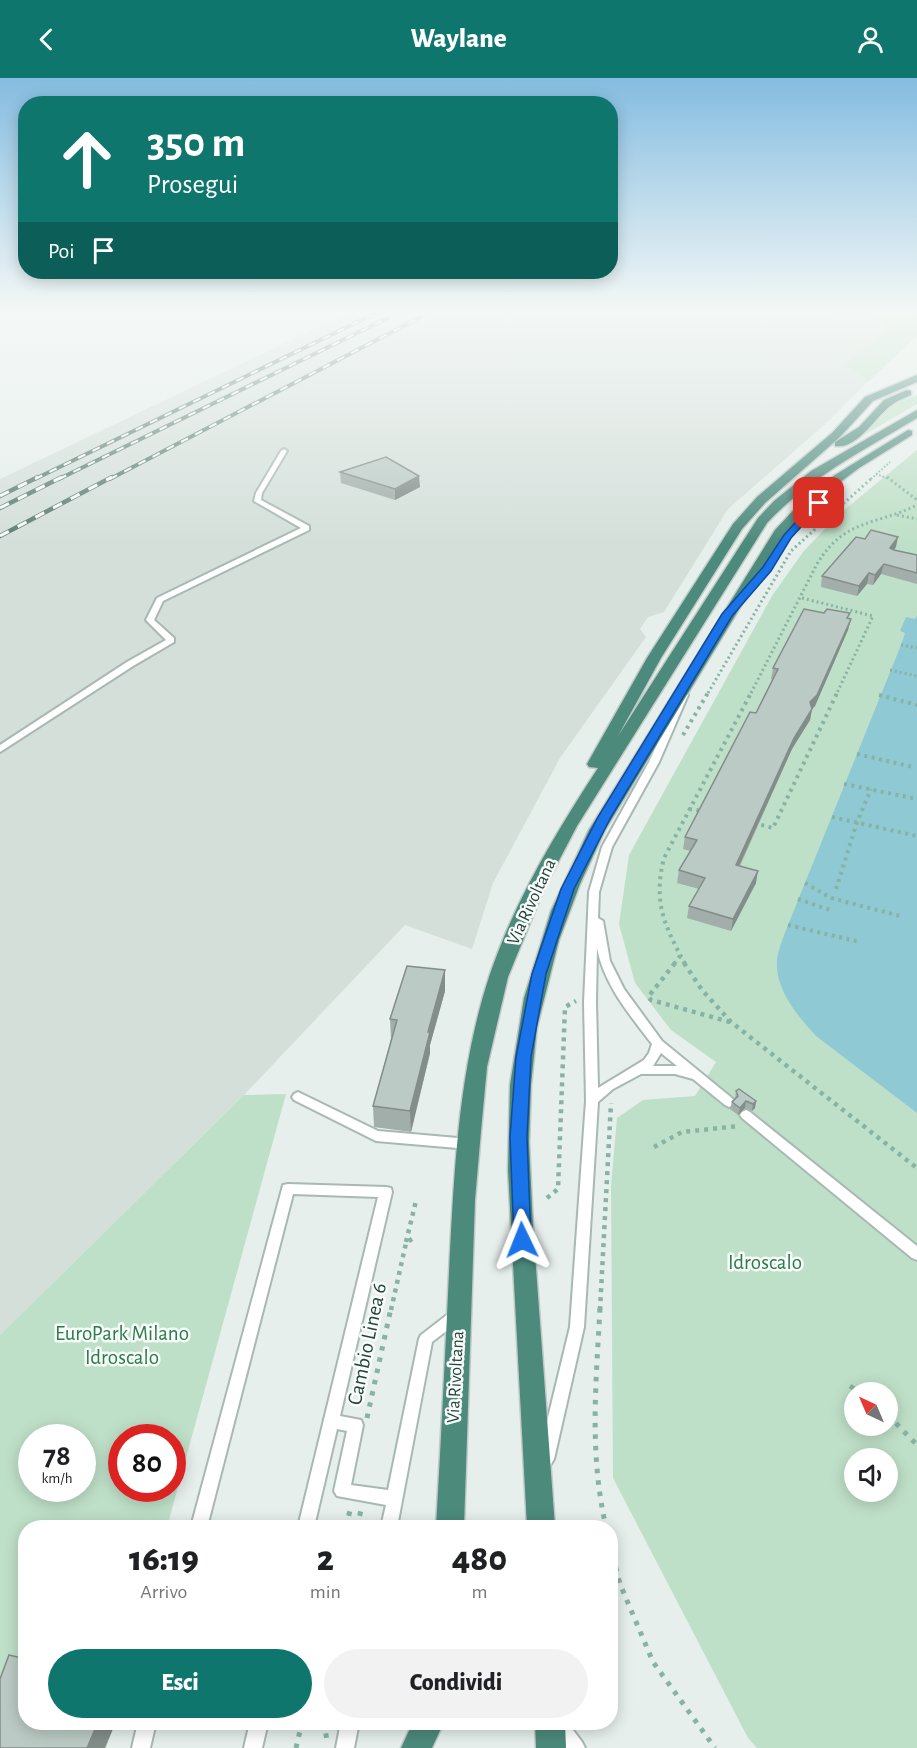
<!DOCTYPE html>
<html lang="it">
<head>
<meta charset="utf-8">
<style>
  body { margin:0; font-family:"Alegreya Sans",sans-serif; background:#f2f2f2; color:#202124; height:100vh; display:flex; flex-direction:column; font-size:22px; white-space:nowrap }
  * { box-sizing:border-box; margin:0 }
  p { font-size:20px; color:#757577 }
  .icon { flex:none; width:33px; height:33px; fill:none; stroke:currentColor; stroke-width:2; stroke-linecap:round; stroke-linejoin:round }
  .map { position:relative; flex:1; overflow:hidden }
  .side { position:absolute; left:18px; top:1442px; width:600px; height:210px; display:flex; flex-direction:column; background:#fff; border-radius:24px; box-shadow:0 3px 15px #0003 }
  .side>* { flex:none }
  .guide { position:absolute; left:18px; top:18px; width:600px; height:183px; border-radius:24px; box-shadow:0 3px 15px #0003; background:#0f766e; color:#fff; overflow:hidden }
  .needle { width:39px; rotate:316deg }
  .controls { position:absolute; left:844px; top:1304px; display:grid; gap:12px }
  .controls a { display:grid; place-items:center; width:54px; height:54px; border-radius:50%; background:#fff; box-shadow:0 3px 15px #0003; font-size:30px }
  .speed { position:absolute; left:18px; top:1346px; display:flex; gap:12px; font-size:30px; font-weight:700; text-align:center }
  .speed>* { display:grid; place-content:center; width:78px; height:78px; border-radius:50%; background:#fff; box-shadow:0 3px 15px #0003; line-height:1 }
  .speed small { font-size:15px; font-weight:400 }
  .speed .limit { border:9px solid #d22; background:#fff; color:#111 }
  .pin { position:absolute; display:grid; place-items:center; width:51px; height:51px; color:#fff; margin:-26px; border-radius:12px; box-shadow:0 3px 9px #0006 }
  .me { position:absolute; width:66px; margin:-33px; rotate:358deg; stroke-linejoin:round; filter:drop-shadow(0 0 4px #0008) }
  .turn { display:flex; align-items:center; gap:21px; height:126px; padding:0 30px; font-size:27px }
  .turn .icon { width:78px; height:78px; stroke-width:2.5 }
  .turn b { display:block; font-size:42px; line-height:51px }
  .then { display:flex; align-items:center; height:57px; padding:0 30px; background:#0003; gap:12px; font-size:22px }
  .eta { display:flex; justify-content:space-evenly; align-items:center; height:102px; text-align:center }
  .eta b { font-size:36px; font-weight:800; line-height:42px }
  .primary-button { display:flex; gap:12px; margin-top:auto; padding:12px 30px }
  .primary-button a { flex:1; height:69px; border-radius:36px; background:#0f766e; color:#fff; font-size:24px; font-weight:800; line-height:69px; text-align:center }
  .primary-button a+a { background:#f2f2f2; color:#202124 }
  header { display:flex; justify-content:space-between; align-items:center; height:78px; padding:0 30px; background:#0f766e; color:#fff; font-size:27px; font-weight:800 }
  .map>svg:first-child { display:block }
  .built { fill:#d4dfda }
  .green { fill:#bfe0c8; fill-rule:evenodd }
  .water { fill:#8ec9d4 }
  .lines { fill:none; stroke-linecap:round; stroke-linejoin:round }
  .service-casing { stroke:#a8b8b2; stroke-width:4 }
  .trunk-casing { stroke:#c2cac8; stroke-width:3 }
  .path-far4 { stroke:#86b3a5; stroke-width:2; stroke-dasharray:1.5 2; stroke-linecap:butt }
  .path-far3 { stroke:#86b3a5; stroke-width:3; stroke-dasharray:2 3; stroke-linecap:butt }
  .path-far2 { stroke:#86b3a5; stroke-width:4; stroke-dasharray:3 4.5; stroke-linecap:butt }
  .path-far1 { stroke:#86b3a5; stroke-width:4.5; stroke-dasharray:4 5; stroke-linecap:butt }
  .path { stroke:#86b3a5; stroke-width:5; stroke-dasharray:4.5 7; stroke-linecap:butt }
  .service { fill:#fff; fill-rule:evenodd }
  .trunk { fill:#4c8a7c; fill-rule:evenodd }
  .rail-far1-casing { stroke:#5f7d75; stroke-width:4 }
  .rail-casing { stroke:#5f7d75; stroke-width:4.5 }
  .rail-far1 { stroke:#f7fbf9; stroke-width:2; stroke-dasharray:8; stroke-linecap:butt }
  .rail { stroke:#f7fbf9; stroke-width:3; stroke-dasharray:10; stroke-linecap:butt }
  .wall { fill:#a1aea9 }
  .shaded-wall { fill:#838d89 }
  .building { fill:#bbcac4; stroke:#838d89; stroke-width:1.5 }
  .route { fill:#1a73e8; stroke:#114b97; stroke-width:1.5 }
  .labels { text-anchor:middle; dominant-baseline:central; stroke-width:5; stroke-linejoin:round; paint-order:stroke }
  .street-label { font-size:18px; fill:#24423a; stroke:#f7fbf9 }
  .near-park-label { font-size:21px; fill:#2d7a4b; stroke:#f7fbf9 }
  .near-street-label { font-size:21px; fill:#24423a; stroke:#f7fbf9 }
</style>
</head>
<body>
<header><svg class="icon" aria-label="back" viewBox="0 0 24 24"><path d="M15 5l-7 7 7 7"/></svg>Waylane<svg class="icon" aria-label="person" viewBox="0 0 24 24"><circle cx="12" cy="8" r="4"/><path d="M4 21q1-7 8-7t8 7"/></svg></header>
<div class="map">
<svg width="917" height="1670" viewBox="0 0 917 1670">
  <rect width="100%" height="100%" fill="#e6efeb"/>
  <!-- built -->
  <polygon class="built" points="354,232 917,232 917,258 882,289 830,342 728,431 664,534 648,539 640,551 646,559 560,680 493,805 472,871 405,847 244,1017 0,1257 0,401"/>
  <!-- green -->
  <g class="green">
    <path d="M830,232H917V258L869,303L845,287L884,254L885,245C865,230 845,236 822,241Z"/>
    <polygon points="917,317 917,326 864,357 893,327"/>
    <path d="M917,372V1670H757L748,1660L613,1400L611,1108L617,1040L643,1022L695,1018L716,984L671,952L635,905L619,846L629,777L772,518L803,474L837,438ZM855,1314H888V1347H855ZM855,1380H888V1413H855Z"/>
    <path d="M286,1016L167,1449H26V1644H113L106,1670H0V1257L244,1017ZM32,1359H82V1410H32ZM122,1359H172V1410H122Z"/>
  </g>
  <!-- water -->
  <path class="water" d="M917,537V1035L816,958C798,938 775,912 777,883C778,871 784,858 788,847L901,567L905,555L900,553L906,539L915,541Z"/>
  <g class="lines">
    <!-- service casing -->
    <g class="service-casing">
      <g id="service">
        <polygon points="284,371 287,373 262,415 261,422 309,448 309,452 163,523 154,542 174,560 174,564 133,588 0,674 0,667 127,584 166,562 146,542 157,520 301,450 254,423 256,415 281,373"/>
        <path d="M684,614L688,617L659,684L612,769L599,814L598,840L603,843L610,883L624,911L662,963L733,1021L735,1024L733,1027L729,1029L725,1027L693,1001L675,996H641L613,1011L598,1024L584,1249L554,1381L551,1386L546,1388L541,1386L538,1381L570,1249L586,1023L584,924L589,814L602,769L649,684L680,617ZM597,870C604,907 630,937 652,966L649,975L644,982L598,1010L596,924ZM661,975L677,988H653Z"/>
        <polygon points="298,1014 378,1053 469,1061 473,1063 475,1066 473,1069 469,1071 376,1063 294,1022 292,1019 294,1016"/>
        <polygon points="746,1032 750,1034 917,1168 917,1182 912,1180 742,1040 740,1037 742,1034"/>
        <polygon points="288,1106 386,1109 391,1110 392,1114 340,1338 361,1342 363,1347 351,1407 388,1412 419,1261 421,1257 452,1233 457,1231 462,1233 464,1237 462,1241 432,1264 397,1449 381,1449 386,1427 337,1418 334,1413 347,1353 337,1351 314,1449 298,1449 378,1119 293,1116 207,1449 191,1449 282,1111 283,1107"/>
        <polygon points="138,1644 156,1644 150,1670 132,1670"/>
        <polygon points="250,1644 268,1644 262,1670 244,1670"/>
        <polygon points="341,1644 359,1644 354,1670 336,1670"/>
        <polygon points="547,1644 567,1644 582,1664 585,1670 565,1670 550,1650"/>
      </g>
    </g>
    <!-- trunk casing -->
    <g class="trunk-casing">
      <g id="trunk">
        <path d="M917,297V304L873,323L840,359L765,425L742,451L661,580L618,658L758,440L774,423L811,393L917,332V340C864,372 810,399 767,445L577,748L544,811L508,899L487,989L481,1053L475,1122L464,1449H436C441,1364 445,1280 449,1195C454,1096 458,994 489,899C514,824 555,756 598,690L589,689L587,686L647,580L733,446L757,419L832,355L865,319Z"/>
        <path d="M907,312L911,313V317C905,320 898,322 893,326C877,336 858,372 835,368V364L859,349L884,322Z"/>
        <polygon points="908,352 912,353 912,357 859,390 827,414 784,457 605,752 580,806 559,862 537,949 531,1007 529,1064 533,1149 555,1449 527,1449 508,1092 510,1007 524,920 551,833 589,752 775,452 803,422 835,397"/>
        <polygon points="413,1644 444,1644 432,1670 401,1670"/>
        <polygon points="535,1644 565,1644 566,1670 536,1670"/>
      </g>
    </g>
    <!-- path-far4 -->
    <g class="path-far4">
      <polyline points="876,396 889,401"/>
      <polyline points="871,401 890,384"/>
    </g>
    <!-- path-far3 -->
    <g class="path-far3">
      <polyline points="887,399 917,422"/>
      <polyline points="897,437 917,441"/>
      <polyline points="802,520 873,538 837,615"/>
      <polyline points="901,567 917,570"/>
      <polyline points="890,592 917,598"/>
      <polyline points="708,615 791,473 873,399"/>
      <path d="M751,615L817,486C845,440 875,448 917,427"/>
    </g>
    <!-- path-far2 -->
    <g class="path-far2">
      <polyline points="879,617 917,627"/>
      <polyline points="683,657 709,613"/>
      <polyline points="857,676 913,689"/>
      <polyline points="844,706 917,721"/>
      <polyline points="689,731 703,733"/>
      <polyline points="832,739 917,758"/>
      <polyline points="754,745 773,750 838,613"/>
      <polyline points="805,805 831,820 900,838"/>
      <polyline points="836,811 857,744 871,711"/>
      <polyline points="798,821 833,833"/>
      <polyline points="788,847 860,864"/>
      <polyline points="674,886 680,878"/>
      <path d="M685,886C664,847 653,824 664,780L752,613"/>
    </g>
    <!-- path-far1 -->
    <g class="path-far1">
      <polyline points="675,885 648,919 651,922 730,944"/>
      <polyline points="684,885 702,912 731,944 917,1090"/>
      <polyline points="654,1069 682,1054 739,1048"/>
      <polyline points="547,1120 558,1111 565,929 576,923"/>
      <polyline points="406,1164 416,1123"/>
      <polyline points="391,1232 406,1165 416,1158"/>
      <polyline points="600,1232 611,1025"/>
    </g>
    <!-- path -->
    <g class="path">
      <path d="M600,1230C596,1305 589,1375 606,1449"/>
      <polyline points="850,1308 859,1314"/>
      <polyline points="888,1337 917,1367"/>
      <polyline points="367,1340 391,1230"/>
      <polyline points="346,1449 351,1428"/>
      <polyline points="357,1449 361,1432"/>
      <polyline points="610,1467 620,1506 653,1584 715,1670"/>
      <polyline points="324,1644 327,1663"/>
      <polyline points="296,1670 302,1644"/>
    </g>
    <!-- service -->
    <use href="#service" class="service"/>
    <!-- trunk -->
    <use href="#trunk" class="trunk"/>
    <!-- rail-far1 casing -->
    <g class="rail-far1-casing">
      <g id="rail-far1">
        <polyline points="35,401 382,232"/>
        <polyline points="59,401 404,232"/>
        <polyline points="110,401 434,232"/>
      </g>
    </g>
    <!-- rail casing -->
    <g class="rail-casing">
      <g id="rail">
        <polyline points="0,418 38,399"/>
        <polyline points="0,430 62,399"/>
        <polyline points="0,458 112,399"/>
      </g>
    </g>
    <!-- rail-far1 -->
    <use href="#rail-far1" class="rail-far1"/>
    <!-- rail -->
    <use href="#rail" class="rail"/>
  </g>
  <!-- wall -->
  <g class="wall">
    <polygon points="340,394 420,409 395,422 341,405"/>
    <polygon points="896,469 894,472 917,477 917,506 881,496 873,507 867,506 857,518 821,509 822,498"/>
    <polygon points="849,540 851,541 848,552 815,628 812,631 810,642 792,671 740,788 756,805 731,853 687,840 689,828 699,811 677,805 679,792 690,773 683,771 685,759 756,635 773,602 771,601 773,590"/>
    <polygon points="445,892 445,913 430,967 430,975 411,1054 374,1049 373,1028 391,961 390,941"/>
    <polygon points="736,1013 756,1023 755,1030 752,1033 745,1030 738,1037 730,1031 732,1024 735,1021"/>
  </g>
  <!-- shaded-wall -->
  <g class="shaded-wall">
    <polygon points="419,398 420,409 395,422 395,411"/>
    <polygon points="898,459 896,469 888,480 890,470"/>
    <polygon points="884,486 881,496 873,507 875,497"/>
    <polygon points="869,495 867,506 857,518 859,508"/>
    <polygon points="851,541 848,552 815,628 812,631 810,642 792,671 734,799 736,787 810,624"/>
    <polygon points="758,793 756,805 731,853 733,841"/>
    <polygon points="445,892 445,913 430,967 430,975 411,1054 410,1033 428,954"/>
    <polygon points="746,1023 745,1030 738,1037 740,1030"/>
    <polygon points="756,1023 755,1030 752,1033 753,1026"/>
    <polygon points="98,1644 116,1644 105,1670 87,1670"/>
  </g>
  <!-- building -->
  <g class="building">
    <polygon points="386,379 419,398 395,411 340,394"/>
    <polygon points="871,452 898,459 890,470 894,472 917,477 917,495 884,486 875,497 869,495 859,508 822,498 856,459 865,461"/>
    <polygon points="804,531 824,535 827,531 850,535 847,540 851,541 817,617 810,624 812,631 794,660 736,787 758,793 733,841 689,828 705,800 679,792 697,762 685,759 750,634 756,635 778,591 773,590"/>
    <polygon points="407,888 445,892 428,954 430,954 410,1033 373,1028 397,942 390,941"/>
    <polygon points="739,1011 756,1023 753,1026 746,1023 740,1030 732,1024 738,1018 736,1013"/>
    <polygon points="9,1577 26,1581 26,1644 98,1644 87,1670 0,1670 0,1601"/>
  </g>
  <!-- sky -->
  <linearGradient id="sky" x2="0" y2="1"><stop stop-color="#84bce0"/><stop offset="0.5" stop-color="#f4f8f6"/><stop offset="1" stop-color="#f4f8f6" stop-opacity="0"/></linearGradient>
  <rect width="917" height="466" fill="url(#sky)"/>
  <!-- route -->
  <polygon class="route" points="815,423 823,425 791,460 771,493 732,538 611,739 574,811 546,896 531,979 527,1059 531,1162 529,1167 522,1170 516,1167 514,1162 510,1059 516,979 532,896 561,811 598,739 722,536 763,489 784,457"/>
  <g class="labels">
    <!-- street labels -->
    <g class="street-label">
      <text transform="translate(532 824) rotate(-65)">Via Rivoltana</text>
      <text transform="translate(456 1299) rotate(-87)">Via Rivoltana</text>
    </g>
    <!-- near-park labels -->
    <g class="near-park-label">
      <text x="765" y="1184">Idroscalo</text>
      <text x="122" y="1255">EuroPark Milano<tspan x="122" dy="24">Idroscalo</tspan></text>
    </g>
    <!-- near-street labels -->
    <g class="near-street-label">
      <text transform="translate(367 1266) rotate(-78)">Cambio Linea 6</text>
    </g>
  </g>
</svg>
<div class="controls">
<a><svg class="needle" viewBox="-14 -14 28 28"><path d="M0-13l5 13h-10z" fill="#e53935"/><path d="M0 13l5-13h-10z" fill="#757577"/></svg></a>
<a><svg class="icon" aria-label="sound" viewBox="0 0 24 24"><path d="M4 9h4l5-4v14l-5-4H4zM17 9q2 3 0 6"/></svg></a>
</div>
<div class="speed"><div>78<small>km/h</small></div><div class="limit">80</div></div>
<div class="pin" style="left:819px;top:425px;background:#d93025"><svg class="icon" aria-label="arrive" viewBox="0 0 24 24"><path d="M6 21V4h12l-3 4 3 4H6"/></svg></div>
<svg class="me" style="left:522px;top:1162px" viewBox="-20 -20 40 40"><path d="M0-17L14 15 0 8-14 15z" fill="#1a73e8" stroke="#fff" stroke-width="4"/></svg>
<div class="guide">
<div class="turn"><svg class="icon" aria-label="ahead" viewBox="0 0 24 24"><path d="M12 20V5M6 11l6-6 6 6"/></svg><div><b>350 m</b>Prosegui</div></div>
<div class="then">Poi<svg class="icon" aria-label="arrive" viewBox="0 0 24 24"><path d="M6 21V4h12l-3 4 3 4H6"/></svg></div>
</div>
<section class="side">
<div class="eta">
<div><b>16:19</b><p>Arrivo</p></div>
<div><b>2</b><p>min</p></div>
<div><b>480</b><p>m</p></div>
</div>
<div class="primary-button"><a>Esci</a><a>Condividi</a></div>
</section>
</div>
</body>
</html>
